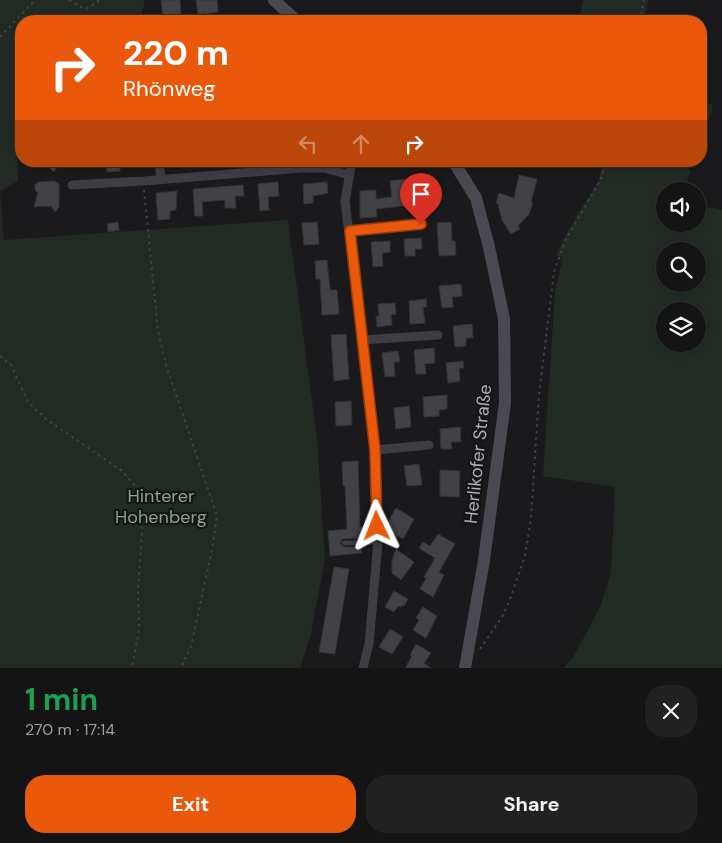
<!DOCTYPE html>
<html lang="en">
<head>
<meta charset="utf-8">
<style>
  body { margin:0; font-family:"DM Sans",sans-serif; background:#212122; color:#f1f3f6; height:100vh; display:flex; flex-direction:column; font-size:19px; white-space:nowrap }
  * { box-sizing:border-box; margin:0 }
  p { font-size:16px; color:#9d9ea0 }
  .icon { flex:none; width:28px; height:28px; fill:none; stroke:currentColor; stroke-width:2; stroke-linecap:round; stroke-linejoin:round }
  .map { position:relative; height:668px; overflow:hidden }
  .details { display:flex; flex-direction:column; background:#141415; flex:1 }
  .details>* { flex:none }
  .guide { position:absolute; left:15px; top:15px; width:692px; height:152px; border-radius:20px; box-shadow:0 2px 8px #0003,0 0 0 1px #333334; background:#ea580c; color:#fff; overflow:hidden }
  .buttons { position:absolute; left:656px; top:182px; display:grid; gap:10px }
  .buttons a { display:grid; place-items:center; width:50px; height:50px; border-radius:50%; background:#141415; box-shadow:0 2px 8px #0003,0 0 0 1px #333334; font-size:25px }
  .pin { position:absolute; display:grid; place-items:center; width:42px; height:42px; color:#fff; margin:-51px -21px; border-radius:50% 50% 50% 0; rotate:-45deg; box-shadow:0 0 5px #0007 }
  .pin .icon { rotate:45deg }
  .me { position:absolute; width:55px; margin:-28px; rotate:358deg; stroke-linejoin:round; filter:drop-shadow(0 0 4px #0008) }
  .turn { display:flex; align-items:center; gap:18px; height:105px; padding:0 25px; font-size:22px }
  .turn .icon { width:65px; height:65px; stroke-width:2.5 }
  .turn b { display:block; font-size:35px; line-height:42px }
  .lanes { display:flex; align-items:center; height:48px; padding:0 25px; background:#0003; justify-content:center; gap:25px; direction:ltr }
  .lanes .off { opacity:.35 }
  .round { display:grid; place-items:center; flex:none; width:52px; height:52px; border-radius:20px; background:#212122 }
  .head { display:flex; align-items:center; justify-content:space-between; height:85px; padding:0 25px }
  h1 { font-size:30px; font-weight:700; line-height:38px; color:#1e9e55 }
  .button { display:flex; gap:10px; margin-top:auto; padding:10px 25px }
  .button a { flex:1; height:58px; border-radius:20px; background:#ea580c; color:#fff; font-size:20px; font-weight:700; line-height:58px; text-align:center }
  .button a+a { background:#212122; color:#f1f3f6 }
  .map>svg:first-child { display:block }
  .green { fill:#212b24; fill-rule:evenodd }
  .building { fill:#414246; stroke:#343438 }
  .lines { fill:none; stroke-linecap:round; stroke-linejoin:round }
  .path { stroke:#414248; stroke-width:2; stroke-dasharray:2.5 4; stroke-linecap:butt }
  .lane { stroke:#3d3d43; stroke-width:4.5 }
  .street { stroke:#3d3d43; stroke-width:9 }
  .secondary { stroke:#494a51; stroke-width:12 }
  .route-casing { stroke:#983908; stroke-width:12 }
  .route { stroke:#ea580c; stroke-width:9 }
  .labels { text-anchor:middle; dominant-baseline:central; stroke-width:4.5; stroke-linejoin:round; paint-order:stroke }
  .street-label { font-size:18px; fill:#acafbc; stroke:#151517 }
  .park-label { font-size:18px; fill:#83a78a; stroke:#151517 }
</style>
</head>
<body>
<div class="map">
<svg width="722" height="668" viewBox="0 0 722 668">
  <rect width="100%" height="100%" fill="#1a1a1c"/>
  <!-- green -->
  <g class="green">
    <polygon points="0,0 145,0 140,21 21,21 21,115 16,123 18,181 0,191"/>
    <polygon points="583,0 648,0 645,21 579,21"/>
    <polygon points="701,100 713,105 709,120 701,120"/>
    <path d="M603,161H669L690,170L686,191H665V224H698V205L722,210V668H563L574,656L600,607L611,572L615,487L543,476L555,291L563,257L556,255L566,234L599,180ZM698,251V284H665V251ZM698,311V344H665V311Z"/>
    <polygon points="0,192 4,240 288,220 317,439 325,558 311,634 300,668 0,668"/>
  </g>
  <!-- building -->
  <g class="building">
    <polygon points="161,0 180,0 181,15 163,17"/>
    <polygon points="196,0 217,0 218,12 209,13 207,16 205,13 198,14"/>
    <polygon points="43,161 66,161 57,167 54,172"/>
    <polygon points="107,161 120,161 120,171 107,172"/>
    <polygon points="519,175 537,179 531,202 533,202 529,214 518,226 520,229 511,234 502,220 498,204 496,203 499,193 514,198"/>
    <polygon points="406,179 407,188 430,186 431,196 438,202 433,211 419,212 419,204 376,209 377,217 360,218 360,191 376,190 376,199 392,197 390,181"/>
    <polygon points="54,181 59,184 59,207 55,212 51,206 34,207 38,193 35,190 35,184 39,182"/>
    <polygon points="278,182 279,196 268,197 269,210 260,211 258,184"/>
    <polygon points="327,182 328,193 313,196 313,203 304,204 303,184"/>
    <polygon points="243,185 244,196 235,196 236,208 225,208 225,200 202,202 203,216 195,216 193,189"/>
    <polygon points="177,191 176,210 170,211 170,219 158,220 156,193"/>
    <polygon points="118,222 119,230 108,232 107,224"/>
    <polygon points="317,222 319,244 304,245 302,223"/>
    <polygon points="451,222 452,241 455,241 456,255 439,256 437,223"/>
    <polygon points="421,238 422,249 415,249 415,256 405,256 404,239"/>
    <polygon points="390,241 390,252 382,253 383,266 373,267 371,242"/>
    <polygon points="327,260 330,290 337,290 339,314 322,315 320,279 316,279 315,261"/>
    <polygon points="461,284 462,296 452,297 453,307 442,308 439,286"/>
    <polygon points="426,299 427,307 423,307 425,323 410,324 409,301"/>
    <polygon points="395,303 396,314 391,315 392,325 377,327 376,316 379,316 378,304"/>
    <polygon points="472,324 473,338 466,338 466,346 455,347 453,326"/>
    <polygon points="346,334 349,379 334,381 331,335"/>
    <polygon points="434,348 435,363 425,364 426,374 416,374 414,350"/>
    <polygon points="398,351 400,362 394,362 395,376 385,377 382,353"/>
    <polygon points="463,361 464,368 459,368 460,381 448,383 446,363"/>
    <polygon points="447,395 447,409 439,410 439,416 424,417 423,397"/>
    <polygon points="351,401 352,425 336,426 335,402"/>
    <polygon points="409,406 411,427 396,429 394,408"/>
    <polygon points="460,427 461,442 451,442 452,449 441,449 440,429"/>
    <polygon points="358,461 360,527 363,527 364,535 360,536 360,538 342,539 340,544 344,547 361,547 362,553 330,556 328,531 347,529 345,486 343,486 342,462"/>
    <polygon points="419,464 422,485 407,486 404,466"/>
    <polygon points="440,470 460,471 459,497 440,496"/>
    <polygon points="396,508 414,519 403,539 387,530 387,524"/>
    <polygon points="438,534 455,544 439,572 444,575 433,597 420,589 426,579 424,577 435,558 419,548 423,542 430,546"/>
    <polygon points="396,549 414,562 401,580 392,573 392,560"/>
    <polygon points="334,567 349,569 335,654 319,652"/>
    <polygon points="394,591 408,599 404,606 402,605 401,607 398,606 394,612 385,607"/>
    <polygon points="423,607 437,616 426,638 413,630 419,620 416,618"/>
    <polygon points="390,629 403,637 392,654 379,647"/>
    <polygon points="416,644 431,653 424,663 431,668 405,668 412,656 410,655"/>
  </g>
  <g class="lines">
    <!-- path -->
    <g class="path">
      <polyline points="69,0 85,9 98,2 98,0"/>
      <polyline points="640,21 644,0"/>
      <polyline points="0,37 35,0"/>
      <polyline points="144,190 158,331 166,365 217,516 212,550 191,646 181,668"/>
      <polyline points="0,356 11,365 28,402 46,419 122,471 138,489 143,518 138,589 139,630 132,668"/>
      <polyline points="480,649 502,617 509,602 525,556 531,518 539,395 554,272 566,239 600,181 606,161"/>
    </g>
    <!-- lane -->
    <polyline class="lane" points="344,543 378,542"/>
    <!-- street -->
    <g class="street">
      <polyline points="159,161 161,179"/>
      <polyline points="352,161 345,201 375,450 378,542 369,644 363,668"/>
      <polyline points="72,185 144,181 301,168 325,168 349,175"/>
      <polyline points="350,231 421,224"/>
      <polyline points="361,340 438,335"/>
      <polyline points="375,450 429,445"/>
    </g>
    <!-- secondary -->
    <g class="secondary">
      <polyline points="274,0 297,21"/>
      <polyline points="453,161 476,198 489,247 504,319 505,403 484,560 465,668"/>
    </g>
  </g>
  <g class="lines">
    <!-- route casing -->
    <g class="route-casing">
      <polyline id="route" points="377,526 375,450 350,231 421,224"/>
    </g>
    <!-- route -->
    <use href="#route" class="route"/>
  </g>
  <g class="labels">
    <!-- street labels -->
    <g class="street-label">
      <text transform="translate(478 454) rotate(-84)">Herlikofer Straße</text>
    </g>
    <!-- park labels -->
    <g class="park-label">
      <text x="161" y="496">Hinterer<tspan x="161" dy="21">Hohenberg</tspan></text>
    </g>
  </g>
</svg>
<div class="buttons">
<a><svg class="icon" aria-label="sound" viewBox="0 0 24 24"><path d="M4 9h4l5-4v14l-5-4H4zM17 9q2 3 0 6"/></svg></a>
<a><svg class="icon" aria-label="search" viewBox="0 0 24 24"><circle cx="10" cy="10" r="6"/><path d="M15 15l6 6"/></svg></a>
<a><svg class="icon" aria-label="layers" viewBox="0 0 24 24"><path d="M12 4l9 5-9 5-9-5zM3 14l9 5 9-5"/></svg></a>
</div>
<div class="pin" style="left:421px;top:224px;background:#d93025"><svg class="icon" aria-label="arrive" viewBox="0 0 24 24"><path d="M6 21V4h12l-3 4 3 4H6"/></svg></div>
<svg class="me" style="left:377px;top:526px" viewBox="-20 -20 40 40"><path d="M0-17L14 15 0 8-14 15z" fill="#ea580c" stroke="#fff" stroke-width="4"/></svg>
<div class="guide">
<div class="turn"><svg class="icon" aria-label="right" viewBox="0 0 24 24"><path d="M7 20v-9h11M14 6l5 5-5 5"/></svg><div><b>220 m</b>Rhönweg</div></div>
<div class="lanes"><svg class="icon off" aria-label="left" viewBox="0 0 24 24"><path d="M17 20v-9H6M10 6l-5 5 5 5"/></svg><svg class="icon off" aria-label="ahead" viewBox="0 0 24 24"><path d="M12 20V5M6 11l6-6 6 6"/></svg><svg class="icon" aria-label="right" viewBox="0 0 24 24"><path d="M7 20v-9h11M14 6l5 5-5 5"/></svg></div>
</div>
</div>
<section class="details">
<div class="head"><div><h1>1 min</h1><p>270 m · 17:14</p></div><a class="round"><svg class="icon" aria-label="close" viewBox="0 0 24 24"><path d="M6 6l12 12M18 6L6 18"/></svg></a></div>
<div class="button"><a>Exit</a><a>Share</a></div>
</section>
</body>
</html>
